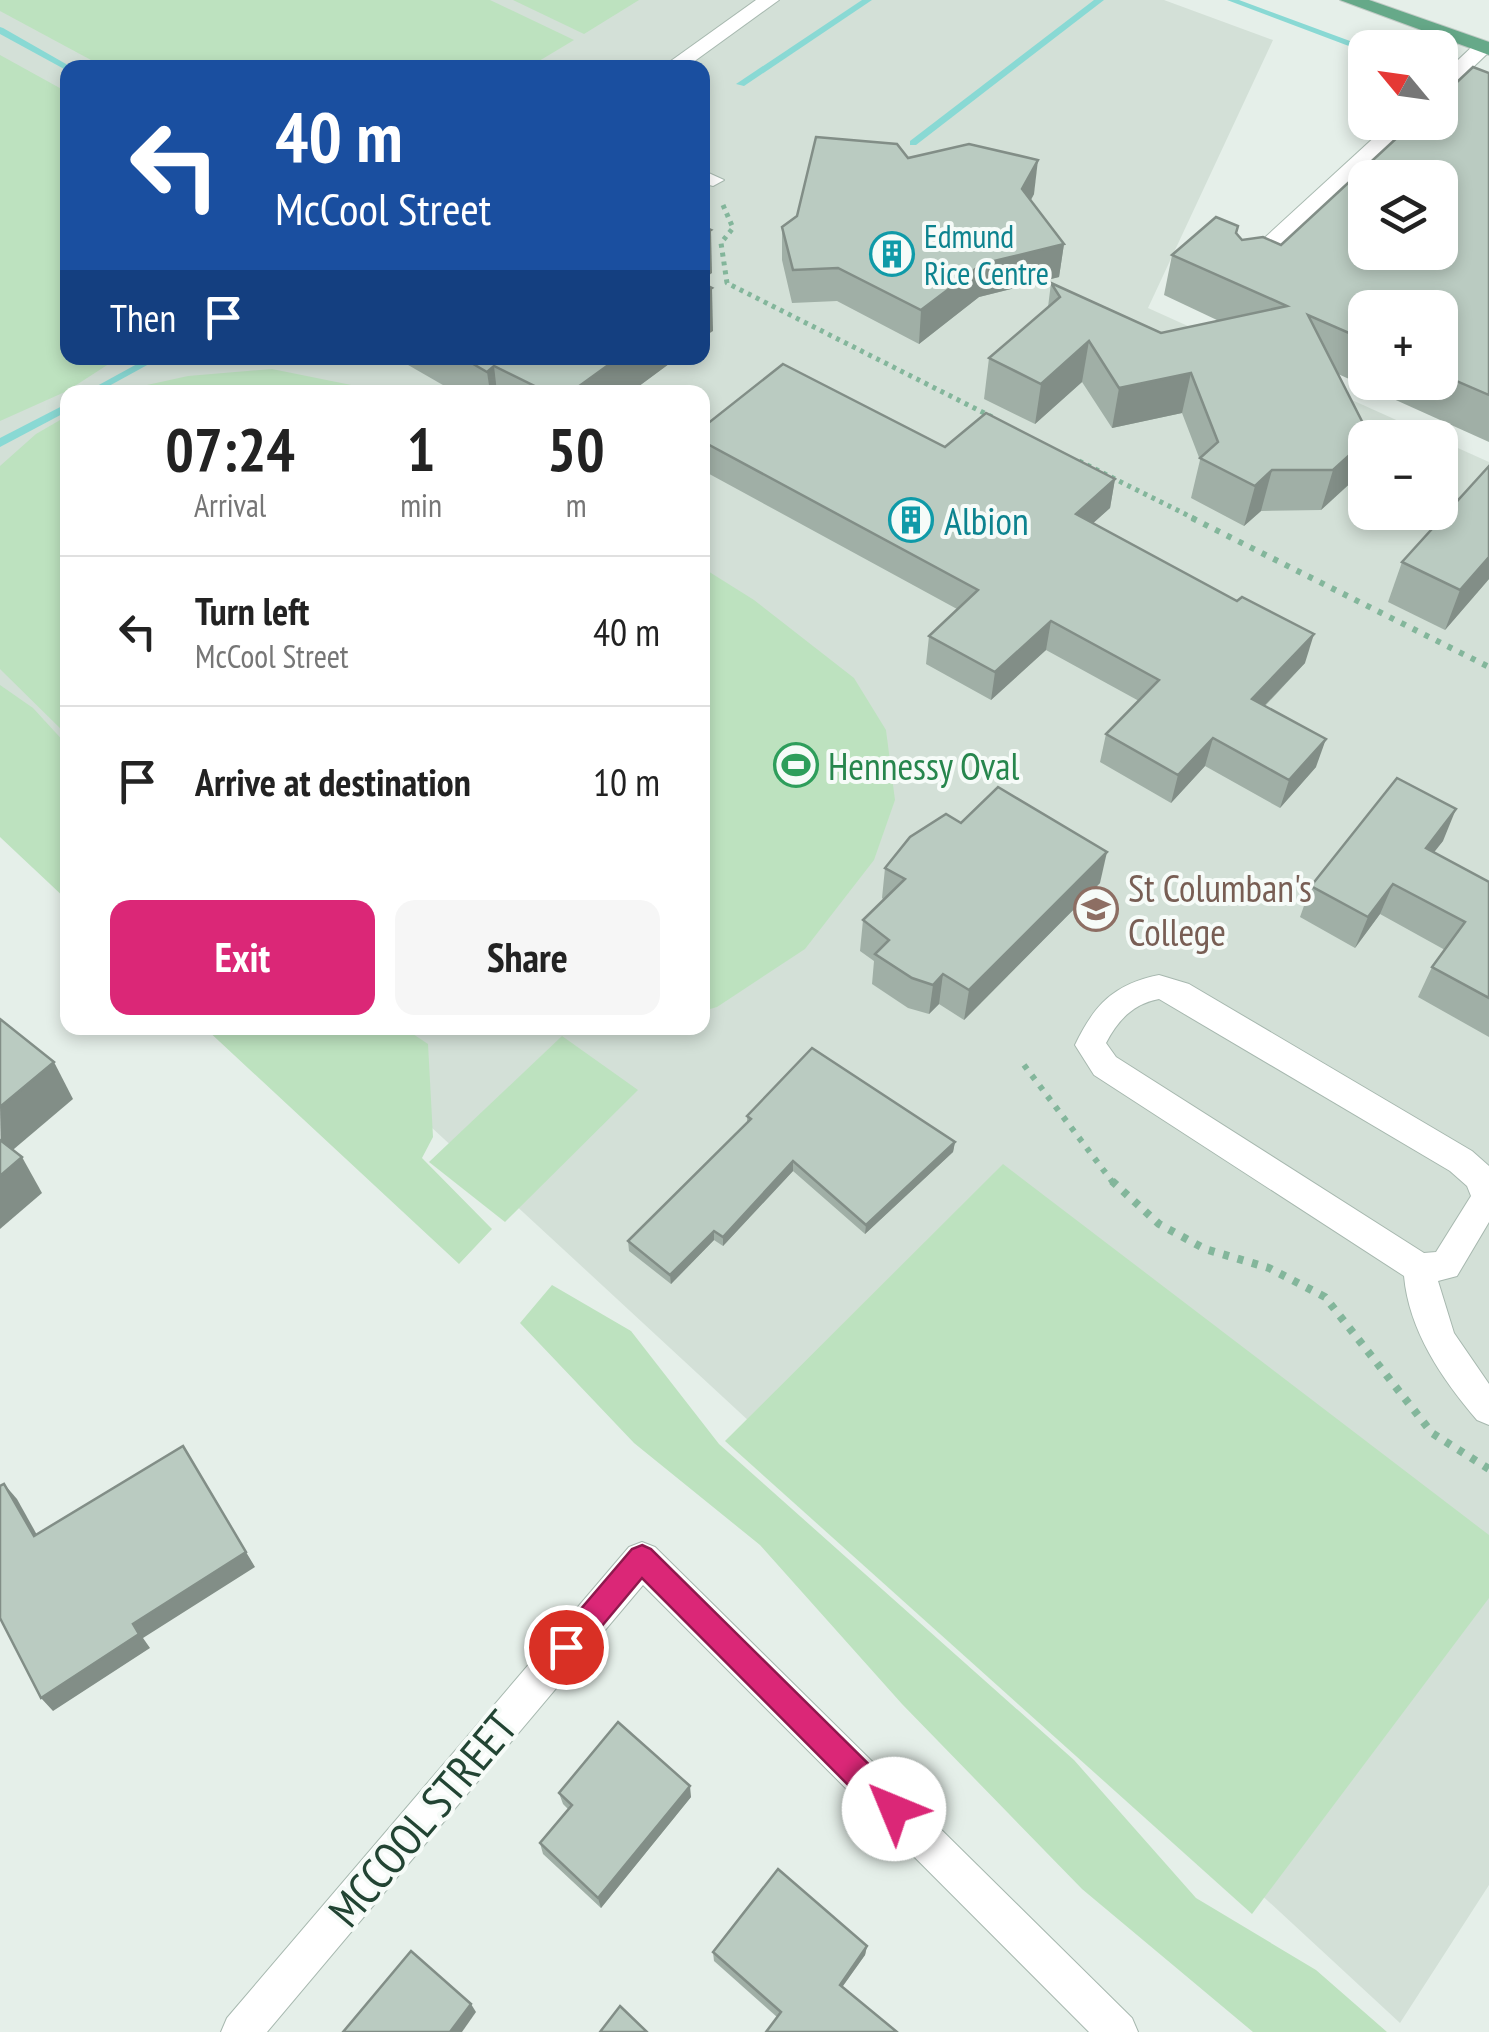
<!DOCTYPE html>
<html lang="en">
<head>
<meta charset="utf-8">
<style>
  body { margin:0; font-family:"PT Sans Narrow",sans-serif; background:#f6f6f6; color:#222; height:100vh; display:flex; flex-direction:column; font-size:38px; white-space:nowrap }
  * { box-sizing:border-box; margin:0 }
  p { font-size:32px; color:#767676 }
  .icon { flex:none; width:55px; height:55px; fill:none; stroke:currentColor; stroke-width:2; stroke-linecap:round; stroke-linejoin:round }
  .map { position:relative; flex:1; overflow:hidden }
  .side { position:absolute; left:60px; top:385px; width:650px; height:650px; display:flex; flex-direction:column; background:#fff; border-radius:20px; box-shadow:0 5px 15px #0003 }
  .side>* { flex:none }
  .guide { position:absolute; left:60px; top:60px; width:650px; height:305px; border-radius:20px; box-shadow:0 5px 15px #0003; background:#1a4fa0; color:#fff; overflow:hidden }
  .needle { width:65px; rotate:299deg }
  .fabs { position:absolute; left:1348px; top:30px; display:grid; gap:20px }
  .fabs a { display:grid; place-items:center; width:110px; height:110px; border-radius:20px; background:#fff; box-shadow:0 5px 15px #0003; font-size:50px }
  .pin { position:absolute; display:grid; place-items:center; width:85px; height:85px; color:#fff; margin:-42px; border:5px solid #fff; border-radius:50%; box-shadow:0 2px 10px #0007 }
  .me { position:absolute; width:110px; margin:-55px; rotate:315deg; stroke-linejoin:round; filter:drop-shadow(0 0 8px #0008) }
  .turn { display:flex; align-items:center; gap:35px; height:210px; padding:0 50px; font-size:45px }
  .turn .icon { width:130px; height:130px; stroke-width:2.5 }
  .turn b { display:block; font-size:70px; line-height:85px }
  .then { display:flex; align-items:center; height:95px; padding:0 50px; background:#0003; gap:20px; font-size:38px }
  .eta { display:flex; justify-content:space-evenly; align-items:center; height:170px; text-align:center }
  .eta b { font-size:60px; font-weight:800; line-height:70px }
  .cta { display:flex; gap:20px; margin-top:auto; padding:20px 50px }
  .cta a { flex:1; height:115px; border-radius:20px; background:#db2777; color:#fff; font-size:40px; font-weight:800; line-height:115px; text-align:center }
  .cta a+a { background:#f6f6f6; color:#222 }
  ul { padding:0; list-style:none }
  li { display:flex; align-items:center; gap:30px; height:150px; padding:0 50px; border-top:2px solid #e0e0e0 }
  li div { flex:1 }
  li b { display:block; font-size:38px }
  li em { font-style:normal }
  .map>svg:first-child { display:block }
  .built { fill:#d3e0d7; fill-rule:evenodd }
  .green { fill:#bde2bf }
  .lines { fill:none; stroke-linecap:round; stroke-linejoin:round }
  .stream { fill:#89d9d4; fill-rule:evenodd }
  .minor-casing { stroke:#a7b8af; stroke-width:2 }
  .major-casing { stroke:#c1cbc6; stroke-width:2 }
  .path-far2 { stroke:#83b69b; stroke-width:5; stroke-dasharray:4 5; stroke-linecap:butt }
  .path-far1 { stroke:#83b69b; stroke-width:6; stroke-dasharray:5 8; stroke-linecap:butt }
  .path { stroke:#83b69b; stroke-width:8; stroke-dasharray:6 9; stroke-linecap:butt }
  .minor { fill:#fff; fill-rule:evenodd }
  .major { fill:#66a989; fill-rule:evenodd }
  .wall { fill:#a0afa6; fill-rule:evenodd }
  .shaded-wall { fill:#828e87 }
  .building { fill:#bacbc1; stroke:#828e87; stroke-width:2.5; fill-rule:evenodd }
  .route { fill:#db2777; stroke:#8e194d; stroke-width:2.5 }
  .labels { text-anchor:middle; dominant-baseline:central; stroke-width:8; stroke-linejoin:round; paint-order:stroke }
  .far-culture-label { font-size:32px; fill:#0d838f; stroke:#f6fbf8; text-anchor:start }
  .culture-label { font-size:38px; fill:#0d838f; stroke:#f6fbf8; text-anchor:start }
  .leisure-label { font-size:38px; fill:#27864d; stroke:#f6fbf8; text-anchor:start }
  .education-label { font-size:38px; fill:#785e54; stroke:#f6fbf8; text-anchor:start }
  .near-street-label { font-size:45px; fill:#243; stroke:#f6fbf8 }
</style>
</head>
<body>
<div class="map">
<svg width="1489" height="2032" viewBox="0 0 1489 2032">
  <rect width="100%" height="100%" fill="#e5efe9"/>
  <!-- built -->
  <path class="built" d="M0,0H1164L1273,40L1148,308L1434,437L1365,438V512H1440V440L1489,462V1885L1400,2023L324,1028H702V392H68L67,790L0,728ZM68,68H702V358H68Z"/>
  <!-- green -->
  <g class="green">
    <polygon points="0,0 490,0 574,40 529,67 104,67 0,11"/>
    <polygon points="513,0 639,0 584,34"/>
    <polygon points="0,55 67,92 68,358 118,358 67,391 0,421"/>
    <polygon points="272,369 386,392 115,392 188,376"/>
    <polygon points="67,416 67,735 0,669 0,466 36,434"/>
    <polygon points="703,568 754,600 854,678 886,730 895,800 874,860 805,949 717,1007 703,1011"/>
    <polygon points="0,685 33,708 67,745 67,900 0,837"/>
    <polygon points="205,1028 404,1028 428,1044 433,1137 422,1158 492,1229 459,1264"/>
    <polygon points="562,1036 638,1090 505,1222 429,1162"/>
    <polygon points="1003,1164 1489,1535 1489,1598 1252,1914 725,1441"/>
    <polygon points="552,1285 631,1331 719,1444 1074,1760 1196,1898 1316,1970 1387,2032 1253,2032 1082,1889 902,1704 760,1545 634,1443 520,1323"/>
  </g>
  <g class="lines">
    <!-- stream -->
    <g class="stream">
      <polygon points="862,0 872,0 744,86 736,84"/>
      <polygon points="1094,0 1104,0 916,145 910,145 910,141"/>
      <polygon points="1227,0 1239,0 1369,48 1365,48 1365,52 1362,51"/>
      <polygon points="0,27 3,28 73,68 68,68 66,70 0,34"/>
      <polygon points="148,358 160,358 98,392 86,392"/>
      <polygon points="68,403 68,411 0,447 0,438"/>
    </g>
    <!-- minor casing -->
    <g class="minor-casing">
      <g id="minor">
        <polygon points="756,0 779,0 685,68 661,68"/>
        <polygon points="1483,41 1489,43 1489,52 1447,92 1440,94 1440,77 1476,43"/>
        <polygon points="1391,122 1414,122 1252,274 1236,274 1233,269 1236,264"/>
        <polygon points="702,170 724,180 713,186 702,183"/>
        <path d="M1159,975L1189,984L1472,1151L1489,1166V1222L1457,1276L1438,1281L1454,1333L1489,1384V1425L1477,1420C1442,1379 1409,1331 1404,1276L1094,1075L1075,1045C1094,1005 1114,984 1159,975ZM1159,999L1450,1171L1467,1186L1471,1196L1436,1252L1424,1253L1116,1057L1106,1043C1118,1020 1133,1004 1159,999Z"/>
        <polygon points="642,1542 655,1547 1132,2018 1138,2032 1089,2032 643,1585 267,2032 221,2032 227,2018 629,1547"/>
      </g>
    </g>
    <!-- major casing -->
    <g class="major-casing">
      <polygon id="major" points="1340,0 1369,0 1489,42 1489,55"/>
    </g>
    <!-- path-far2 -->
    <g class="path-far2">
      <polyline points="723,205 733,228 721,243 727,283 992,417"/>
      <polyline points="1079,461 1197,520"/>
    </g>
    <!-- path-far1 -->
    <g class="path-far1">
      <polyline points="1192,518 1489,667"/>
      <polyline points="1024,1065 1114,1184"/>
    </g>
    <!-- path -->
    <polyline class="path" points="1112,1181 1159,1224 1205,1249 1269,1268 1325,1297 1432,1433 1489,1469"/>
    <!-- minor -->
    <use href="#minor" class="minor"/>
    <!-- major -->
    <use href="#major" class="major"/>
  </g>
  <!-- wall -->
  <g class="wall">
    <path d="M1489,73V442L1338,374L1365,438V451L1357,477L1321,510L1261,511L1244,526L1191,498L1200,460L1182,413L1112,428L1082,382L1035,424L984,399L989,358L1048,307L1051,283L1161,333L1219,321L1164,295L1172,255L1236,234L1242,240L1281,245ZM1365,308H1440V382H1365Z"/>
    <polygon points="908,158 1034,194 1031,200 1064,244 1059,277 979,297 919,344 837,301 792,303 782,260 782,227"/>
    <polygon points="396,358 677,358 631,392 455,392"/>
    <polygon points="702,428 945,447 1115,479 1110,508 1093,523 1305,663 1265,706 1316,767 1280,808 1205,766 1171,803 1100,762 1106,734 1139,701 1046,650 991,700 926,664 929,636 957,609 702,470"/>
    <polygon points="1489,466 1489,579 1445,630 1388,602 1402,562"/>
    <polygon points="961,823 1100,883 964,1020 939,1004 929,1014 908,1008 872,984 874,961 860,951 863,920 884,900 882,898 885,868"/>
    <polygon points="1443,841 1433,852 1489,882 1489,1037 1418,997 1432,967 1445,950 1380,914 1355,948 1300,917 1311,886"/>
    <polygon points="747,1116 955,1142 953,1152 865,1234 793,1171 723,1246 714,1240 671,1284 629,1251 628,1241 747,1123"/>
    <polygon points="559,1793 691,1797 601,1908 543,1854 540,1843 568,1809 563,1804"/>
    <polygon points="867,1946 865,1955 842,1987 777,2017 714,1961 713,1952"/>
  </g>
  <!-- shaded-wall -->
  <g class="shaded-wall">
    <polygon points="1038,160 1034,194 1018,222 1022,189"/>
    <polygon points="711,230 712,273 702,280 702,236"/>
    <polygon points="1064,244 1059,277 979,297 919,344 921,310 982,264"/>
    <polygon points="712,288 713,331 702,338 702,295"/>
    <polygon points="1089,341 1082,382 1035,424 1041,384"/>
    <polygon points="618,358 677,358 631,392 571,392"/>
    <polygon points="494,366 497,392 490,392 487,372"/>
    <polygon points="1191,373 1182,413 1112,428 1119,388"/>
    <polygon points="1365,441 1365,451 1357,477 1321,510 1333,470"/>
    <polygon points="1272,470 1261,511 1244,526 1255,486"/>
    <polygon points="1115,479 1110,508 1071,543 1076,514"/>
    <polygon points="1489,557 1489,579 1445,630 1460,590"/>
    <polygon points="1051,621 1046,650 991,700 995,672"/>
    <polygon points="1314,634 1305,663 1244,727 1252,699"/>
    <polygon points="1213,738 1205,766 1171,803 1178,775"/>
    <polygon points="1326,739 1316,767 1280,808 1289,780"/>
    <polygon points="1456,809 1443,841 1413,879 1426,848"/>
    <polygon points="1107,852 1100,883 964,1020 969,990"/>
    <polygon points="1393,884 1380,914 1355,948 1368,917"/>
    <polygon points="943,974 939,1004 929,1014 933,985"/>
    <polygon points="54,1062 73,1099 1,1160 0,1107"/>
    <polygon points="955,1142 953,1152 865,1234 866,1225"/>
    <polygon points="22,1157 42,1193 0,1229 0,1176"/>
    <polygon points="793,1161 793,1171 723,1246 723,1237"/>
    <polygon points="714,1231 714,1240 671,1284 670,1275"/>
    <polygon points="4,1484 17,1499 46,1551 34,1536"/>
    <polygon points="246,1552 255,1567 143,1638 150,1648 53,1711 41,1698 133,1624"/>
    <polygon points="690,1786 691,1797 601,1908 598,1898"/>
    <polygon points="867,1946 865,1955 838,1993 840,1985"/>
    <polygon points="471,2004 476,2012 462,2032 450,2032"/>
  </g>
  <!-- building -->
  <g class="building">
    <path d="M1473,67L1489,73V395L1440,374V308H1365V340L1308,315L1370,437L1365,438V441L1333,470H1272L1255,486L1200,458L1218,442L1191,373L1119,388L1089,341L1041,384L989,358L1060,297L1051,283L1161,333L1287,306L1172,255L1216,217L1238,226L1236,233L1242,240L1263,237L1281,245L1414,122H1440V98ZM1365,178H1440V252H1365Z"/>
    <polygon points="816,137 897,144 908,158 969,144 1038,160 1022,189 1064,244 982,264 921,310 838,268 793,270 782,227 797,216"/>
    <polygon points="702,226 711,230 702,236"/>
    <polygon points="702,283 712,288 702,295"/>
    <polygon points="463,358 618,358 571,392 547,392 494,366 487,372"/>
    <polygon points="783,364 945,447 986,413 1115,479 1076,514 1237,601 1242,597 1314,634 1252,699 1326,739 1289,780 1213,738 1178,775 1106,734 1159,680 1051,621 995,672 929,636 978,590 702,441 702,428"/>
    <polygon points="1489,466 1489,557 1460,590 1402,562"/>
    <polygon points="1397,778 1456,809 1426,848 1489,882 1489,998 1432,967 1465,922 1393,884 1368,917 1311,886"/>
    <polygon points="998,787 1107,852 969,990 943,974 933,985 912,978 875,954 889,940 863,920 905,879 885,868 910,837 946,814 961,823"/>
    <polygon points="0,1019 54,1062 0,1107"/>
    <polygon points="812,1048 955,1142 866,1225 793,1161 723,1237 714,1231 670,1275 628,1241 751,1119 747,1116"/>
    <polygon points="0,1140 22,1157 0,1176"/>
    <polygon points="183,1446 246,1552 133,1624 139,1634 41,1698 0,1618 0,1486 4,1484 34,1536"/>
    <polygon points="618,1722 690,1786 598,1898 540,1843 572,1805 559,1793"/>
    <polygon points="778,1869 867,1946 840,1985 897,2032 766,2032 781,2012 713,1952"/>
    <polygon points="411,1951 471,2004 450,2032 343,2032"/>
    <polygon points="620,2006 647,2032 600,2032"/>
  </g>
  <!-- route -->
  <polygon class="route" points="642,1545 651,1549 904,1799 908,1809 904,1820 894,1824 883,1820 642,1578 576,1657 566,1661 557,1657 553,1647 557,1637 632,1549"/>
  <!-- icons -->
  <defs>
    <g id="building-ring" transform="scale(2.25)"><circle r="9.5" fill="#f6fbf8" stroke="#0f9aa8" stroke-width="1.5"/><path d="M-4-6H4V6H1V3H-1V6H-4ZM-2.5-4.3h1.7v1.8h-1.7ZM.8-4.3h1.7v1.8H.8ZM-2.5-1h1.7V.8h-1.7ZM.8-1h1.7V.8H.8Z" fill="#0f9aa8"/></g>
    <g id="stadium-ring" transform="scale(2.25)"><circle r="9.5" fill="#f6fbf8" stroke="#2e9e5b" stroke-width="1.5"/><path d="M0-5a6.5 5 0 1 0 0 10a6.5 5 0 1 0 0-10ZM-3.5-1.8h7v3.6h-7Z" fill="#2e9e5b"/></g>
    <g id="school-ring" transform="scale(2.25)"><circle r="9.5" fill="#f6fbf8" stroke="#8d6e63" stroke-width="1.5"/><path d="M0-5L7-2L0 1L-7-2ZM-4 1L0 2.5L4 1V4Q0 6-4 4Z" fill="#8d6e63"/></g>
  </defs>
  <g fill-rule="evenodd">
    <use href="#building-ring" x="892" y="254"/>
    <use href="#building-ring" x="911" y="520"/>
    <use href="#stadium-ring" x="796" y="765"/>
    <use href="#school-ring" x="1096" y="909"/>
  </g>
  <g class="labels">
    <!-- far-culture labels -->
    <g class="far-culture-label">
      <text x="924" y="236">Edmund<tspan x="924" dy="37">Rice Centre</tspan></text>
    </g>
    <!-- culture labels -->
    <g class="culture-label">
      <text x="944" y="520">Albion</text>
    </g>
    <!-- leisure labels -->
    <g class="leisure-label">
      <text x="828" y="765">Hennessy Oval</text>
    </g>
    <!-- education labels -->
    <g class="education-label">
      <text x="1128" y="887">St Columban's<tspan x="1128" dy="44">College</tspan></text>
    </g>
    <!-- near-street labels -->
    <g class="near-street-label">
      <text transform="translate(422 1818) rotate(-50)">MCCOOL STREET</text>
    </g>
  </g>
</svg>
<div class="fabs">
<a><svg class="needle" viewBox="-14 -14 28 28"><path d="M0-13l5 13h-10z" fill="#e53935"/><path d="M0 13l5-13h-10z" fill="#767676"/></svg></a>
<a><svg class="icon" aria-label="layers" viewBox="0 0 24 24"><path d="M12 4l9 5-9 5-9-5zM3 14l9 5 9-5"/></svg></a>
<a>+</a>
<a>−</a>
</div>
<div class="pin" style="left:566px;top:1647px;background:#d93025"><svg class="icon" aria-label="arrive" viewBox="0 0 24 24"><path d="M6 21V4h12l-3 4 3 4H6"/></svg></div>
<svg class="me" style="left:894px;top:1809px" viewBox="-20 -20 40 40"><circle r="19" fill="#fff"/><path d="M0-13L10 11 0 6-10 11z" fill="#db2777"/></svg>
<div class="guide">
<div class="turn"><svg class="icon" aria-label="left" viewBox="0 0 24 24"><path d="M17 20v-9H6M10 6l-5 5 5 5"/></svg><div><b>40 m</b>McCool Street</div></div>
<div class="then">Then<svg class="icon" aria-label="arrive" viewBox="0 0 24 24"><path d="M6 21V4h12l-3 4 3 4H6"/></svg></div>
</div>
<section class="side">
<div class="eta">
<div><b>07:24</b><p>Arrival</p></div>
<div><b>1</b><p>min</p></div>
<div><b>50</b><p>m</p></div>
</div>
<ul>
<li><svg class="icon" aria-label="left" viewBox="0 0 24 24"><path d="M17 20v-9H6M10 6l-5 5 5 5"/></svg><div><b>Turn left</b><p>McCool Street</p></div><em>40 m</em></li>
<li><svg class="icon" aria-label="arrive" viewBox="0 0 24 24"><path d="M6 21V4h12l-3 4 3 4H6"/></svg><div><b>Arrive at destination</b></div><em>10 m</em></li>
</ul>
<div class="cta"><a>Exit</a><a>Share</a></div>
</section>
</div>
</body>
</html>
